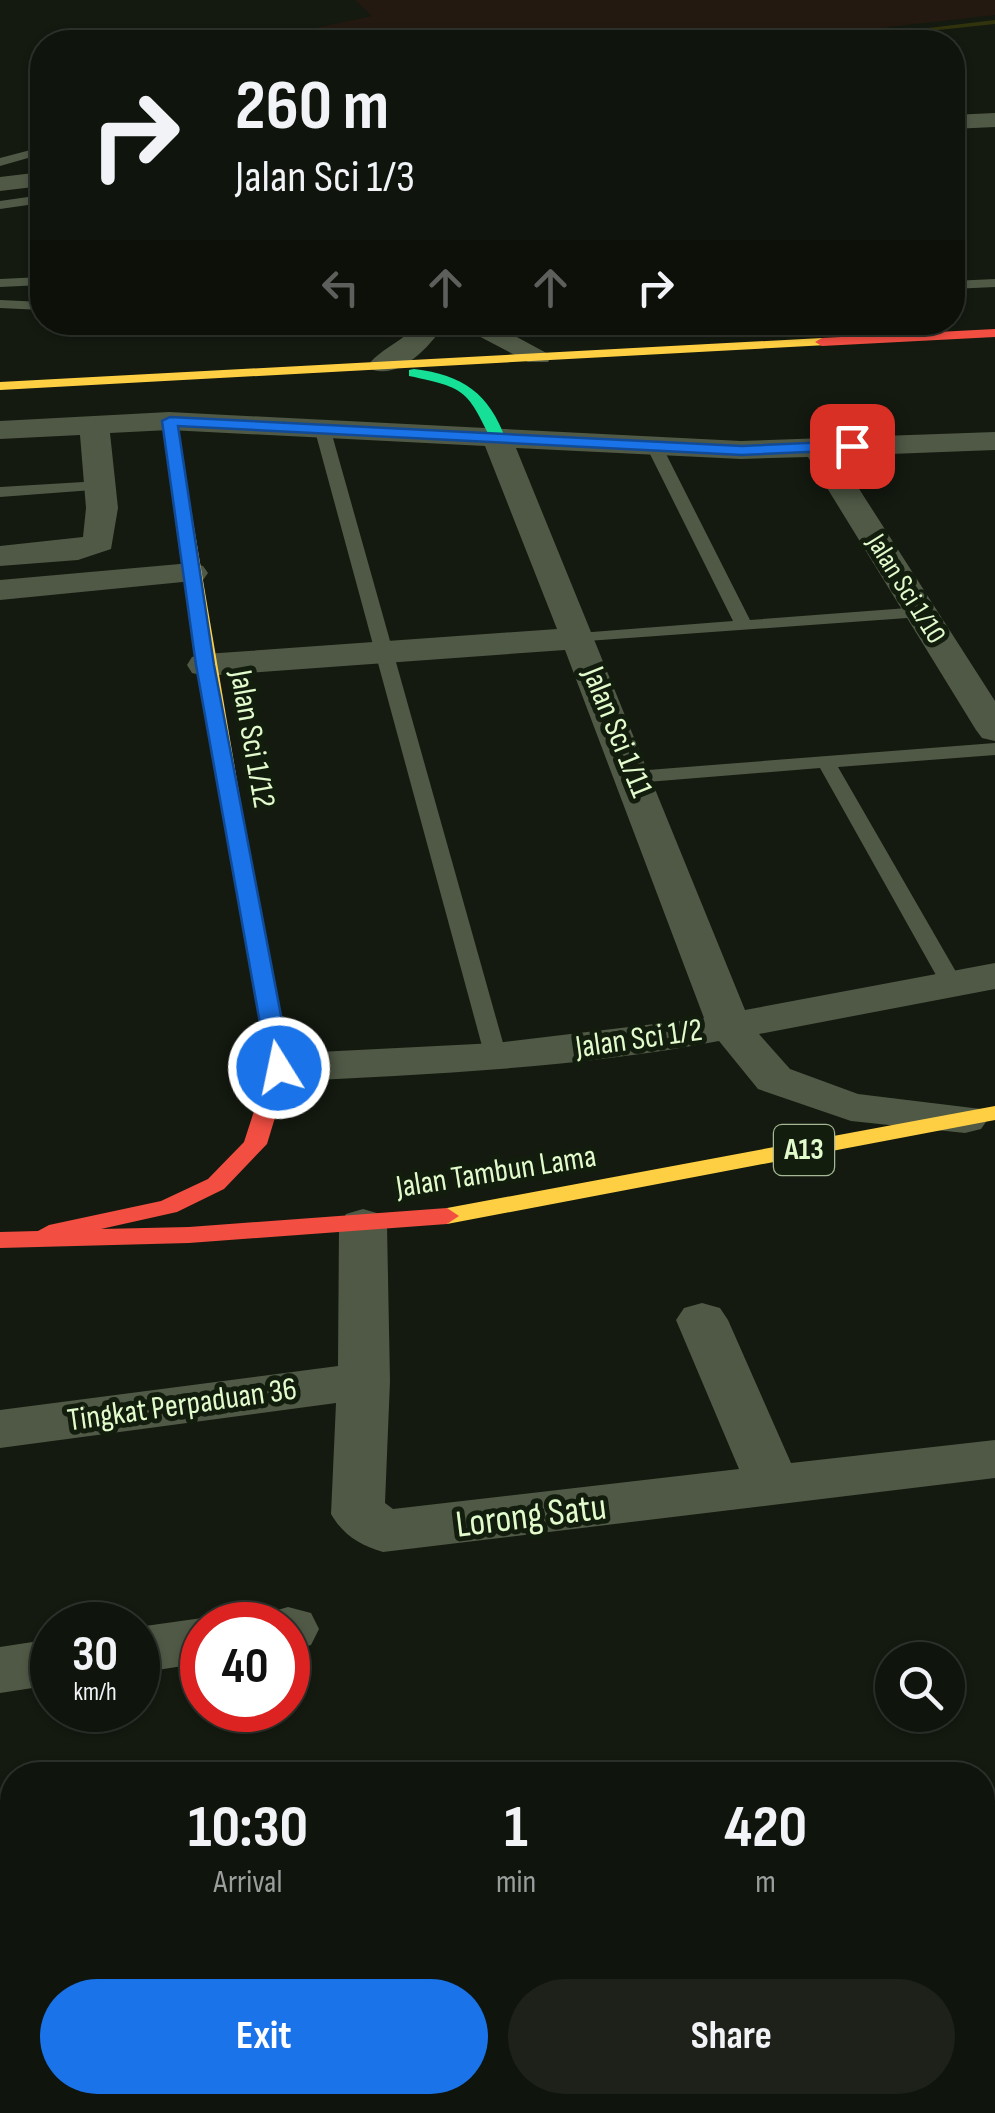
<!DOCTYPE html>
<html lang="en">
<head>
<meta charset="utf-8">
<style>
  body { margin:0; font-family:"Sofia Sans Condensed",sans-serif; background:#1d211a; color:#f1f3f6; height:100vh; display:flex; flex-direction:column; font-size:38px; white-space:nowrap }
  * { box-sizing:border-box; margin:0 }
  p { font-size:32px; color:#9b9e9d }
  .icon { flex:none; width:55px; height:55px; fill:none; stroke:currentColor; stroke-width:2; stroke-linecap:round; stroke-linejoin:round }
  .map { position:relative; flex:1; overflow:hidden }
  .details { position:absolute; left:0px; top:1762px; width:995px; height:352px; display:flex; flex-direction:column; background:#0f140c; border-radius:40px 40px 0 0; box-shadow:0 2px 8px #0004,0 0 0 2px #2f332d }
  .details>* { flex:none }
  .top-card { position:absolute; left:30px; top:30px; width:935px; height:305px; border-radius:40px; box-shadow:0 2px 8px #0004,0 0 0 2px #2f332d; background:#0f140c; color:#f1f3f6; overflow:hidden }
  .tools { position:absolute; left:875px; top:1642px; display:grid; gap:20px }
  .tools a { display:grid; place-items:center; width:90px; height:90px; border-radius:50%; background:#0f140c; box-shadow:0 2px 8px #0004,0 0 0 2px #2f332d; font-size:50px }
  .speed { position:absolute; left:30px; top:1602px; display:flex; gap:20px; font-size:50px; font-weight:700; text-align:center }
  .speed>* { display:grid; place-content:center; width:130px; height:130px; border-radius:50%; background:#0f140c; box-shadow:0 2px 8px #0004,0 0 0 2px #2f332d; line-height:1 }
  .speed small { font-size:25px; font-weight:400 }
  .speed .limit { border:15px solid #d22; background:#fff; color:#111 }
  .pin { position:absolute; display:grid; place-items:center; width:85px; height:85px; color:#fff; margin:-42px; border-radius:20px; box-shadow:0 5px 15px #0006 }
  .me { position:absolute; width:110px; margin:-55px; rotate:350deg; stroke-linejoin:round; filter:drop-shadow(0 0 8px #0008) }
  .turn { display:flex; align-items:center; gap:35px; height:210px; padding:0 40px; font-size:45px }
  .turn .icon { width:130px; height:130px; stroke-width:2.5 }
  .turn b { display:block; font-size:70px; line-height:85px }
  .lanes { display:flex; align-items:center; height:95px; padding:0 40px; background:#0003; justify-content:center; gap:50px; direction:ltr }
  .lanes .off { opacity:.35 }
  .eta { display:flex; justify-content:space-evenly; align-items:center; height:170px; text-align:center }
  .eta b { font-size:60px; font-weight:700; line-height:70px }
  .button { display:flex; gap:20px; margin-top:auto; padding:20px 40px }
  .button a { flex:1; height:115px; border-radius:60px; background:#1a73e8; color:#fff; font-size:40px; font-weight:700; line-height:115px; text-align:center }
  .button a+a { background:#1d211a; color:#f1f3f6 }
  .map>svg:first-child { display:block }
  .green { fill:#241911 }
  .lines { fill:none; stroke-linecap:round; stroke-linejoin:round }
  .stream { fill:#31330c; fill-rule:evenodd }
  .lane { fill:#505946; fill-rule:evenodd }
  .street { fill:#505946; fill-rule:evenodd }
  .fast { fill:#16e098; fill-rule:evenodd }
  .slow { fill:#ffcf43; fill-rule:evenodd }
  .jam { fill:#f24e42; fill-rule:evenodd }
  .route { fill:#1a73e8; stroke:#114b97; stroke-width:2.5 }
  .labels { text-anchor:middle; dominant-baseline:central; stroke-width:10; stroke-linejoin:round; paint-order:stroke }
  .far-street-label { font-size:28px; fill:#e2fbcd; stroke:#131d0d }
  .shield { fill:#131d0d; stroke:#a4b893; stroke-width:2.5 }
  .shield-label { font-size:30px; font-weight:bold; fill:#e2fbcd }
  .street-label { font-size:32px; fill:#e2fbcd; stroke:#131d0d }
  .near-street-label { font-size:38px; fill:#e2fbcd; stroke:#131d0d }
</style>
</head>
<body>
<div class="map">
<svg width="995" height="2113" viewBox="0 0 995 2113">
  <rect width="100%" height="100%" fill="#141a10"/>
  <!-- green -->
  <polygon class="green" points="355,0 995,0 995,15 755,42 251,42 372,16"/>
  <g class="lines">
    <!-- stream -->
    <polygon class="stream" points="995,20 995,24 825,42 811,42"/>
    <!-- lane -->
    <g class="lane">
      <polygon points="42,147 42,154 0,166 0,158"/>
      <polygon points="42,195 42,203 0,209 0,201"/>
      <polygon points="42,277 42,285 0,287 0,279"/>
      <polygon points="995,279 995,287 952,289 952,281"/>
      <polygon points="0,300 42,302 42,310 0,308"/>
      <polygon points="323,426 331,431 507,1057 504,1062 488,1062 485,1057 315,431"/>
      <polygon points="654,441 662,446 750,620 921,607 930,612 921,617 573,642 570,638 579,633 733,621 646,446"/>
      <polygon points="100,481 108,486 106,489 0,497 0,487"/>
      <polygon points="995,743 995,755 838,767 963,984 952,990 941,984 820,768 635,783 625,777 635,771"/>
    </g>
    <!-- street -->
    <g class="street">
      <polygon points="995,113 995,127 952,129 952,115"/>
      <polygon points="42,172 42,186 0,191 0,177"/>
      <path d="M418,322H446C431,345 403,378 373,370L369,364C383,347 405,341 418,322Z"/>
      <polygon points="452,322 489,322 552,356 548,362 528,362"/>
      <path d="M169,412L741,441L995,432V450L838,456L995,701V741L982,738L976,730L808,457L741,459L516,448L745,1010L995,963V989L759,1034L790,1069L858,1094L981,1109L988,1119L981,1129L965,1133L851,1121L758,1089L719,1041C574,1069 426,1074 279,1082L263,1078L256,1068L263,1058L279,1054L496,1043L704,1018L565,650L205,676L192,673L187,665L192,657L205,654L557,629L485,446L169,430L110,433L118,508L111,549L78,560L0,566V546L83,537L86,508L80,435L0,439V421Z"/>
      <polygon points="191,563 203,566 208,573 203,580 0,600 0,580"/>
      <path d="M363,1209L380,1214L387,1225L390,1381L385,1503L393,1509L739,1469L676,1320L684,1308L702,1303L720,1308L728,1320L791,1463L995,1440V1478L383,1552C360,1545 343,1535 331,1514L336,1403L0,1448V1410L338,1366L339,1225L346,1214Z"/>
      <polygon points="288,1607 311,1613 319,1629 311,1645 290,1651 288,1625 261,1625 267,1613"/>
      <polygon points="202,1618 223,1625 202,1625 202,1663 138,1673 138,1627"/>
      <polygon points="52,1639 52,1685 0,1693 0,1647"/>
      <polygon points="995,1892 995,1948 982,1950 982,1894"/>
      <polygon points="12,1937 12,1995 0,1997 0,1939"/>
      <rect x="637" y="2102" width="70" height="11"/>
    </g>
    <!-- fast -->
    <path class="fast" d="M414,369C463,375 489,393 506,440L503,443H493C467,391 468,388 409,376V370Z"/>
    <!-- slow -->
    <g class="slow">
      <polygon points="822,338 827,339 827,345 0,390 0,382"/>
      <polygon points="169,417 176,421 243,816 233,822 223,816 162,421"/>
      <polygon points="995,1106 995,1120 447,1224 435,1216 447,1208"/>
    </g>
    <!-- jam -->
    <g class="jam">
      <polygon points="995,329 995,337 822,346 815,342 822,338"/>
      <polygon points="233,810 243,816 290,1068 267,1144 224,1189 177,1212 101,1229 189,1227 447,1208 459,1216 447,1224 189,1243 0,1248 0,1232 38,1231 49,1225 161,1201 208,1179 244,1142 268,1068 223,816"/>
    </g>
  </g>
  <!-- route -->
  <polygon class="route" points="170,417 742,446 852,441 859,446 852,450 742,455 178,426 214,665 291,1068 279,1075 268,1068 196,665 162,421"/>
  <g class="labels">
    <!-- far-street labels -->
    <g class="far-street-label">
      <text transform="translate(906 589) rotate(58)">Jalan Sci 1/10</text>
    </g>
    <!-- shield labels -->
    <rect class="shield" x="774" y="1125" width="60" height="50" rx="8"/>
    <g class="shield-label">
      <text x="804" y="1150">A13</text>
    </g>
    <!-- street labels -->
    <g class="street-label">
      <text transform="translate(617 732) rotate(68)">Jalan Sci 1/11</text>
      <text transform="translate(252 739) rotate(80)">Jalan Sci 1/12</text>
      <text transform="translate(639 1039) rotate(-8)">Jalan Sci 1/2</text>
      <text transform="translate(496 1172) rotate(-9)">Jalan Tambun Lama</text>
      <text transform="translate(182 1405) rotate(-8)">Tingkat Perpaduan 36</text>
    </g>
    <!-- near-street labels -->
    <g class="near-street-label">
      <text transform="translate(531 1516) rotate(-7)">Lorong Satu</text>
    </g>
  </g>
</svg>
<div class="tools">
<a><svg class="icon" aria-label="search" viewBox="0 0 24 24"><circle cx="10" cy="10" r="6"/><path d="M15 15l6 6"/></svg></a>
</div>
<div class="speed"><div>30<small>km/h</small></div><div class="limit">40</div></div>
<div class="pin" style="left:852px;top:446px;background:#d93025"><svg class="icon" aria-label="arrive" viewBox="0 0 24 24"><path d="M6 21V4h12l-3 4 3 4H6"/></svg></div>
<svg class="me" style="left:279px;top:1068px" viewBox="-20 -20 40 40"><circle r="17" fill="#1a73e8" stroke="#fff" stroke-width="3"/><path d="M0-11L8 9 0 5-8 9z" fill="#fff"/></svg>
<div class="top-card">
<div class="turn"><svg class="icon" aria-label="right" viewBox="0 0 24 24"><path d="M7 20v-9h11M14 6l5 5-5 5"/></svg><div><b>260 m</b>Jalan Sci 1/3</div></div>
<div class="lanes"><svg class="icon off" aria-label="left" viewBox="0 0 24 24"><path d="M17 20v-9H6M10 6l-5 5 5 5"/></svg><svg class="icon off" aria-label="ahead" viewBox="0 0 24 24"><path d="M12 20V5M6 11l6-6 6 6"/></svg><svg class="icon off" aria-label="ahead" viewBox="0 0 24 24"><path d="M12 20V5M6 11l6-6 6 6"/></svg><svg class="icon" aria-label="right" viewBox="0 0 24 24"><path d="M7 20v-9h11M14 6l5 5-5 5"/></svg></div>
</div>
<section class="details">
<div class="eta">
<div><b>10:30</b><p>Arrival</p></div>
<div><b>1</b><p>min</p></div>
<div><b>420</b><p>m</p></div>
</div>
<div class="button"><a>Exit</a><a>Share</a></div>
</section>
</div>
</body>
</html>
